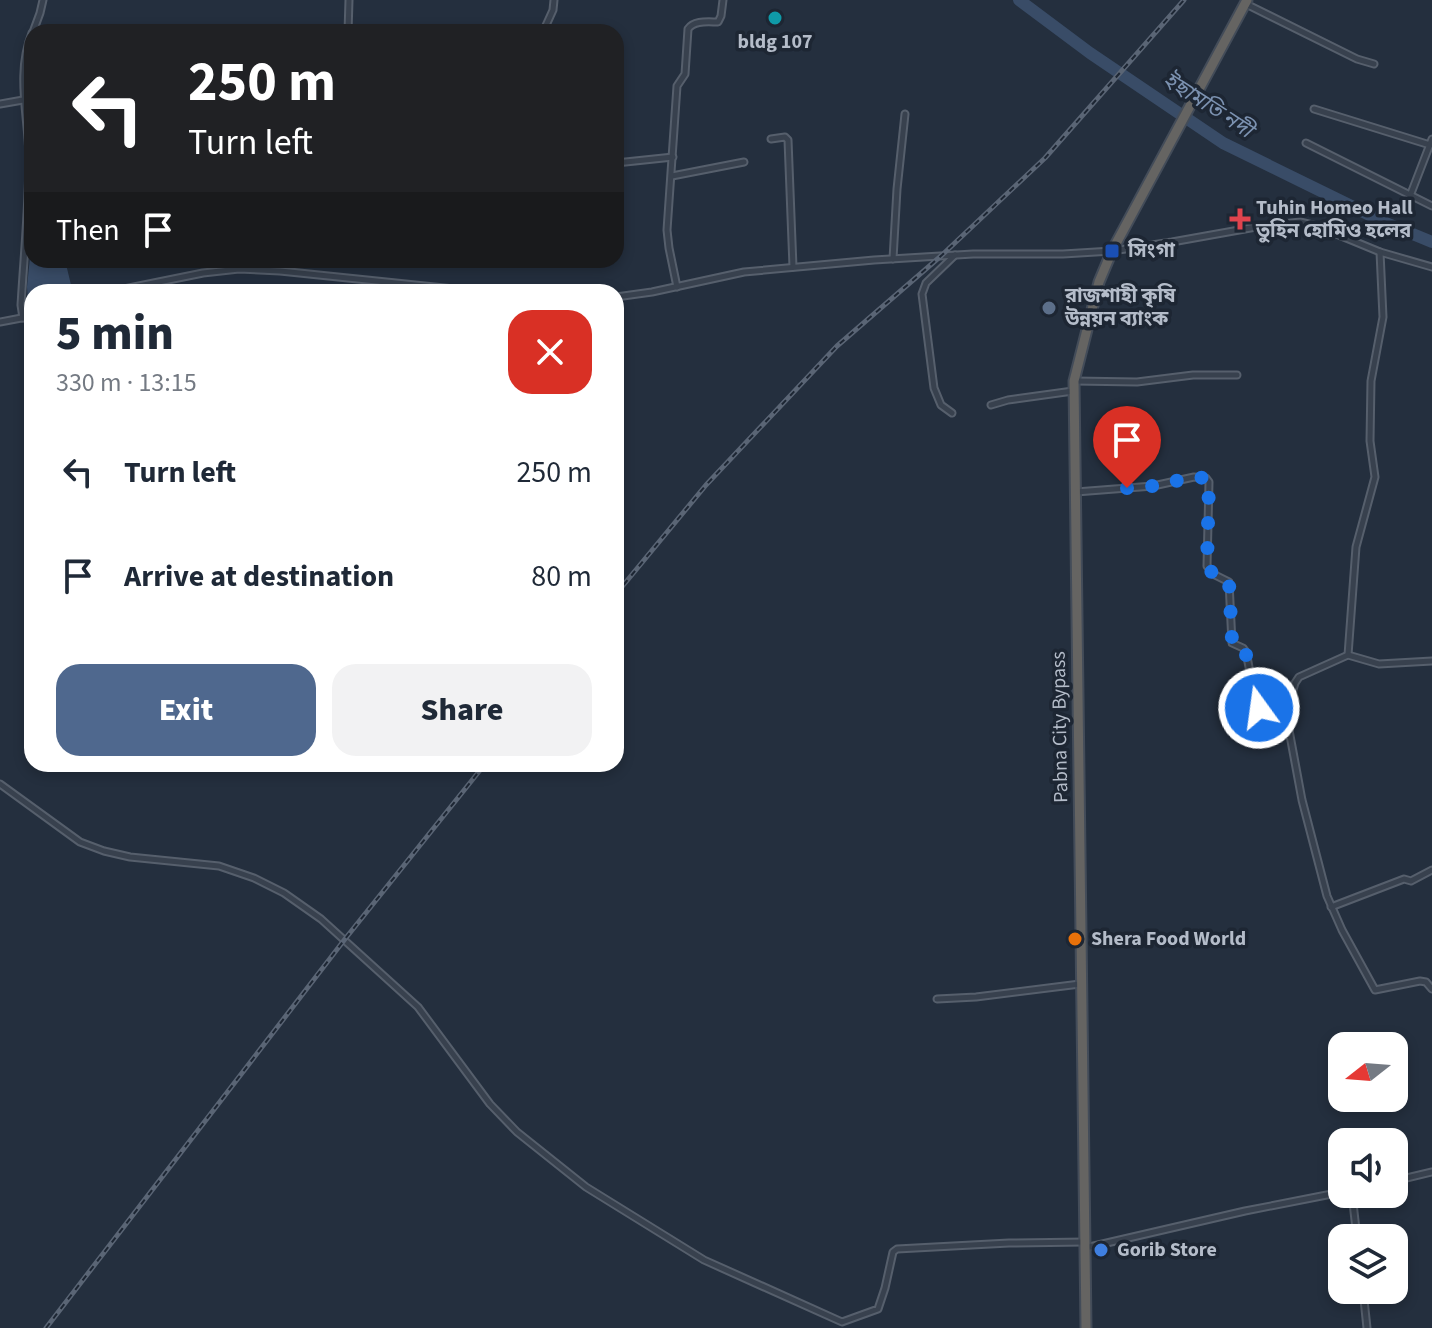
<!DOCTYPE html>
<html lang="en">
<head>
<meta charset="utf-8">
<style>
  body { margin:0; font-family:"Source Sans 3","Noto Sans Bengali",sans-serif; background:#f2f2f3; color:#1f2937; height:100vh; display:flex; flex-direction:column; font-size:30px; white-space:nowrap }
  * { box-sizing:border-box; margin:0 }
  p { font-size:26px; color:#747a83 }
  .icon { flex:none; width:44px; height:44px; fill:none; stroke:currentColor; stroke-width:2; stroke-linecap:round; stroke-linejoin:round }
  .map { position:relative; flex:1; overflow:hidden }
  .drawer { position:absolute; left:24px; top:284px; width:600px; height:488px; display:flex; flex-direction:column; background:#fff; border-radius:24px; box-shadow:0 4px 12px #0003 }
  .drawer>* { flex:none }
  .banner { position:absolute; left:24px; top:24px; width:600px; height:244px; border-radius:24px; box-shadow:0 4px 12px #0003; background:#202124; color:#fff; overflow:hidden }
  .needle { width:52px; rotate:253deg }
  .fabs { position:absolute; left:1328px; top:1032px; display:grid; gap:16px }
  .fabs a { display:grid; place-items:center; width:80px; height:80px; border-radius:16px; background:#fff; box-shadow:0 4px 12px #0003; font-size:40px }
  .pin { position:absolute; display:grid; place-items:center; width:68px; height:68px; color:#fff; margin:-82px -34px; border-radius:50% 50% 50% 0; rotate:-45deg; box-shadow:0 0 8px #0007 }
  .pin .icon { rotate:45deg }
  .me { position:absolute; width:88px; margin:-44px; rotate:346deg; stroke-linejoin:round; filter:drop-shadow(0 0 6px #0008) }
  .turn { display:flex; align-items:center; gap:28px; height:168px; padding:0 32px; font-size:36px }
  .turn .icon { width:104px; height:104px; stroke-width:2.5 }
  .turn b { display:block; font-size:56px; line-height:68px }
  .then { display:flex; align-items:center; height:76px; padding:0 32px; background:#0003; gap:16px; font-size:30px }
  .round { display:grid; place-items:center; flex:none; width:84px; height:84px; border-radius:24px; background:#f2f2f3 }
  .overview { display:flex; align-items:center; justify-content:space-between; height:136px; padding:0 32px }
  h1 { font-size:48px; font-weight:800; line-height:60px }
  .primary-button { display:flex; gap:16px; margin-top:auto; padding:16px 32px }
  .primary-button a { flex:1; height:92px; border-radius:24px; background:#4f688e; color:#fff; font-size:32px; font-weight:800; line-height:92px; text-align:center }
  .primary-button a+a { background:#f2f2f3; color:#1f2937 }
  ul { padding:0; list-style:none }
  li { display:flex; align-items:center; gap:24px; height:104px; padding:0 32px }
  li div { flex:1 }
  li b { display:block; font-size:30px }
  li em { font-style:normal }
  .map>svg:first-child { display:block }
  .water { fill:#394c67 }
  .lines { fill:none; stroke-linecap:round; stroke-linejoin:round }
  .river { stroke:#394c67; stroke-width:12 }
  .minor-casing { stroke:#565f6c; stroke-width:9 }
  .trunk-casing { stroke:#434c59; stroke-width:13 }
  .minor { stroke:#38414e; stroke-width:5 }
  .trunk { stroke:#656462; stroke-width:9 }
  .rail-casing { stroke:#5a6575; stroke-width:5 }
  .rail { stroke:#1d2633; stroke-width:2; stroke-dasharray:6; stroke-linecap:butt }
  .route { stroke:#1a73e8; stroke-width:14; stroke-dasharray:0 25.2 }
  .culture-dot { fill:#0f9aa8; stroke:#1d2633; stroke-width:3 }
  .health-dot { fill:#e0444e; stroke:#1d2633; stroke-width:3 }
  .transit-dot { fill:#1a4fb4; stroke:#1d2633; stroke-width:3 }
  .service-dot { fill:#5c6f8a; stroke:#1d2633; stroke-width:3 }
  .food-dot { fill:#e8710a; stroke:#1d2633; stroke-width:3 }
  .shop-dot { fill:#3f7fe0; stroke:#1d2633; stroke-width:3 }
  .labels { text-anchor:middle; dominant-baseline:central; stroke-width:7; stroke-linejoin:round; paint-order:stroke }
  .poi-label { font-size:20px; font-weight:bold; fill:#b4bcc9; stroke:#1d2633; text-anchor:start }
  .street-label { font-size:20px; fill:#b4bcc9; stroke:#1d2633 }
  .water-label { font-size:22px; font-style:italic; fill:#7c92b1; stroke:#1d2633 }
</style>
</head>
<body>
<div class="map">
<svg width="1432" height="1328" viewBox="0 0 1432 1328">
  <rect width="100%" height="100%" fill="#242f3e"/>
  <!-- water -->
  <polygon class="water" points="32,237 32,260 65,260 72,289 68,292 32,292 32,304 28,300 27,287"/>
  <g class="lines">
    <!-- river -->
    <polyline class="river" points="1019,0 1090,53 1223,143 1386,223 1432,242"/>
    <!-- minor casing -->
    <g class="minor-casing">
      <g id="minor">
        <polyline points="1246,4 1357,59 1374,64"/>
        <polyline points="33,32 40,13 43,0"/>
        <polyline points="348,32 349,0"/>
        <polyline points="543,32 553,10 554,0"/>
        <polyline points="0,104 23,100"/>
        <polyline points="1314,109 1430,145"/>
        <polyline points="771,139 785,137 788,140 793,267"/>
        <polyline points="1306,143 1432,206"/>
        <polyline points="616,163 673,157"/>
        <polyline points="672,176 744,162"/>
        <polyline points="1410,196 1432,139"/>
        <polyline points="893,259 897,189 905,114"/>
        <path d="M677,287L669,248L667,230L677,86L685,74L688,29C694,20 708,22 718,22L721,16L723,0"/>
        <polyline points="109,292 203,273 239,269 280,271 483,292"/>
        <polyline points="616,297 652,292 744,272 874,260 973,254 1063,254 1112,251 1172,242 1256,227 1300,222 1317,226 1380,252 1432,267"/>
        <path d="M23,318L21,305C24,255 29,205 29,156C28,115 16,72 32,33"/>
        <polyline points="0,322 32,316"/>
        <polyline points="1075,381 1137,382 1193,375 1237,375"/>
        <polyline points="991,405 1008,400 1073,391"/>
        <polyline points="952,413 941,405 934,388 922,294 926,283 955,255"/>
        <polyline points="1076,492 1153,486 1194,477 1206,478 1209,482 1207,566 1213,574 1229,582 1232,643 1243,648 1246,652 1255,697 1261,711 1270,714 1286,714"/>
        <polyline points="1348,655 1356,547 1375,477 1370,441 1371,381 1383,317 1380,252"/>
        <polyline points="1432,661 1379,664 1348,655 1299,677 1295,683 1286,714 1302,800 1327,896 1342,930 1375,990 1420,981 1426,982 1432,989"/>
        <polyline points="0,784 80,842 104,851 130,857 219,866 254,878 284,893 321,919 418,1007 490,1104 517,1132 586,1187 704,1260 842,1322 878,1309 885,1288 893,1252 897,1249 1009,1243 1084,1242"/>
        <polyline points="1331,907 1404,879 1411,881 1432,870"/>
        <polyline points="937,999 976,997 1080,984"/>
        <polyline points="1394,1181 1432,1172"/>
        <polyline points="1352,1194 1357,1238"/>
        <polyline points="1085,1248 1245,1211 1342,1192"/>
        <polyline points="1363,1290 1367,1328"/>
      </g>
    </g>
    <!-- trunk casing -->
    <g class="trunk-casing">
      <polyline id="trunk" points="1086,1328 1074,381 1099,282 1112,251 1247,0"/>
    </g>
    <!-- minor -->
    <use href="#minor" class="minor"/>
    <!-- trunk -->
    <use href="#trunk" class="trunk"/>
    <!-- rail casing -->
    <g class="rail-casing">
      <g id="rail">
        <polyline points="616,594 706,485 837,346 942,255 1045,158 1184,0"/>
        <polyline points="46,1328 345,939 485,764"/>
      </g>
    </g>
    <!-- rail -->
    <use href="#rail" class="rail"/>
  </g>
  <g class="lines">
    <!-- route -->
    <polyline class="route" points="1127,488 1153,486 1194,477 1206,478 1209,482 1207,566 1213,574 1229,582 1232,640 1234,644 1245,650 1255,697 1259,708"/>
  </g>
  <!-- markers -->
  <circle class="culture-dot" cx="775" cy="18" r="8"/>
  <path class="health-dot" d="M1236 207h8v8h8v8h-8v8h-8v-8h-8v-8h8z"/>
  <rect class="transit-dot" x="1104" y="243" width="16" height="16" rx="4"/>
  <circle class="service-dot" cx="1049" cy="308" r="8"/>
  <circle class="food-dot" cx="1075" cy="939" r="8"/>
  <circle class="shop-dot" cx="1101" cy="1250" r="8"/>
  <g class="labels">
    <!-- poi labels -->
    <g class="poi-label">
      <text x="775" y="42" text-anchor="middle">bldg 107</text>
      <text x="1256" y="208">Tuhin Homeo Hall<tspan x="1256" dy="23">তুহিন হোমিও হলের</tspan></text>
      <text x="1128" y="251">সিংগা</text>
      <text x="1065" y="296">রাজশাহী কৃষি<tspan x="1065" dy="23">উন্নয়ন ব্যাংক</tspan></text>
      <text x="1091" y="939">Shera Food World</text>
      <text x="1117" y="1250">Gorib Store</text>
    </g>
    <!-- street labels -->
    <g class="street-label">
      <text transform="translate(1060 727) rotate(-91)">Pabna City Bypass</text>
    </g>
    <!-- water labels -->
    <g class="water-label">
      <text transform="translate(1208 105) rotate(33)">ইছামতি নদী</text>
    </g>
  </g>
</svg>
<div class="fabs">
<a><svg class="needle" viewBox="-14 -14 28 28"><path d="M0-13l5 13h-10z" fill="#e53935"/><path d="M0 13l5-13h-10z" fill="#747a83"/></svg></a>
<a><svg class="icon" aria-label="sound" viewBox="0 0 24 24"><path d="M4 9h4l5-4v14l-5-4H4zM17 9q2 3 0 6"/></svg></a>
<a><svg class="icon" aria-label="layers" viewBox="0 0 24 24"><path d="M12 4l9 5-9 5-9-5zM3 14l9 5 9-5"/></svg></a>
</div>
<div class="pin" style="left:1127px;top:488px;background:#d93025"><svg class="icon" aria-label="arrive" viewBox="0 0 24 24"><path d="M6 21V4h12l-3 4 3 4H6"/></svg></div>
<svg class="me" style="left:1259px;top:708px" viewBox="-20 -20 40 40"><circle r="17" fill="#1a73e8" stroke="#fff" stroke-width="3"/><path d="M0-11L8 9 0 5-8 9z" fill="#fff"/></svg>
<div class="banner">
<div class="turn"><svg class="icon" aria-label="left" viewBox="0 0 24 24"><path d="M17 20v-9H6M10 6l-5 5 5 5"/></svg><div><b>250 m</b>Turn left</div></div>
<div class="then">Then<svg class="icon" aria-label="arrive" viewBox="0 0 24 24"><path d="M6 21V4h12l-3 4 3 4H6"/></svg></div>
</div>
<section class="drawer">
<div class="overview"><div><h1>5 min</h1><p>330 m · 13:15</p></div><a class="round" style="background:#d93025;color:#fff"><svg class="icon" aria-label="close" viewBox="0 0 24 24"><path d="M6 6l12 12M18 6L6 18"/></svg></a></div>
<ul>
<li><svg class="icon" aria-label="left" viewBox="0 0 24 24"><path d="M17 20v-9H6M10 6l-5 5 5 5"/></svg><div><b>Turn left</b></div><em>250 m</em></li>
<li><svg class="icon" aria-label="arrive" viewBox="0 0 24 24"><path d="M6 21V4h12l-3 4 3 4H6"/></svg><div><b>Arrive at destination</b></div><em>80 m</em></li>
</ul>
<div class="primary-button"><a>Exit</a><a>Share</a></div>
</section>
</div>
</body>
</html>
